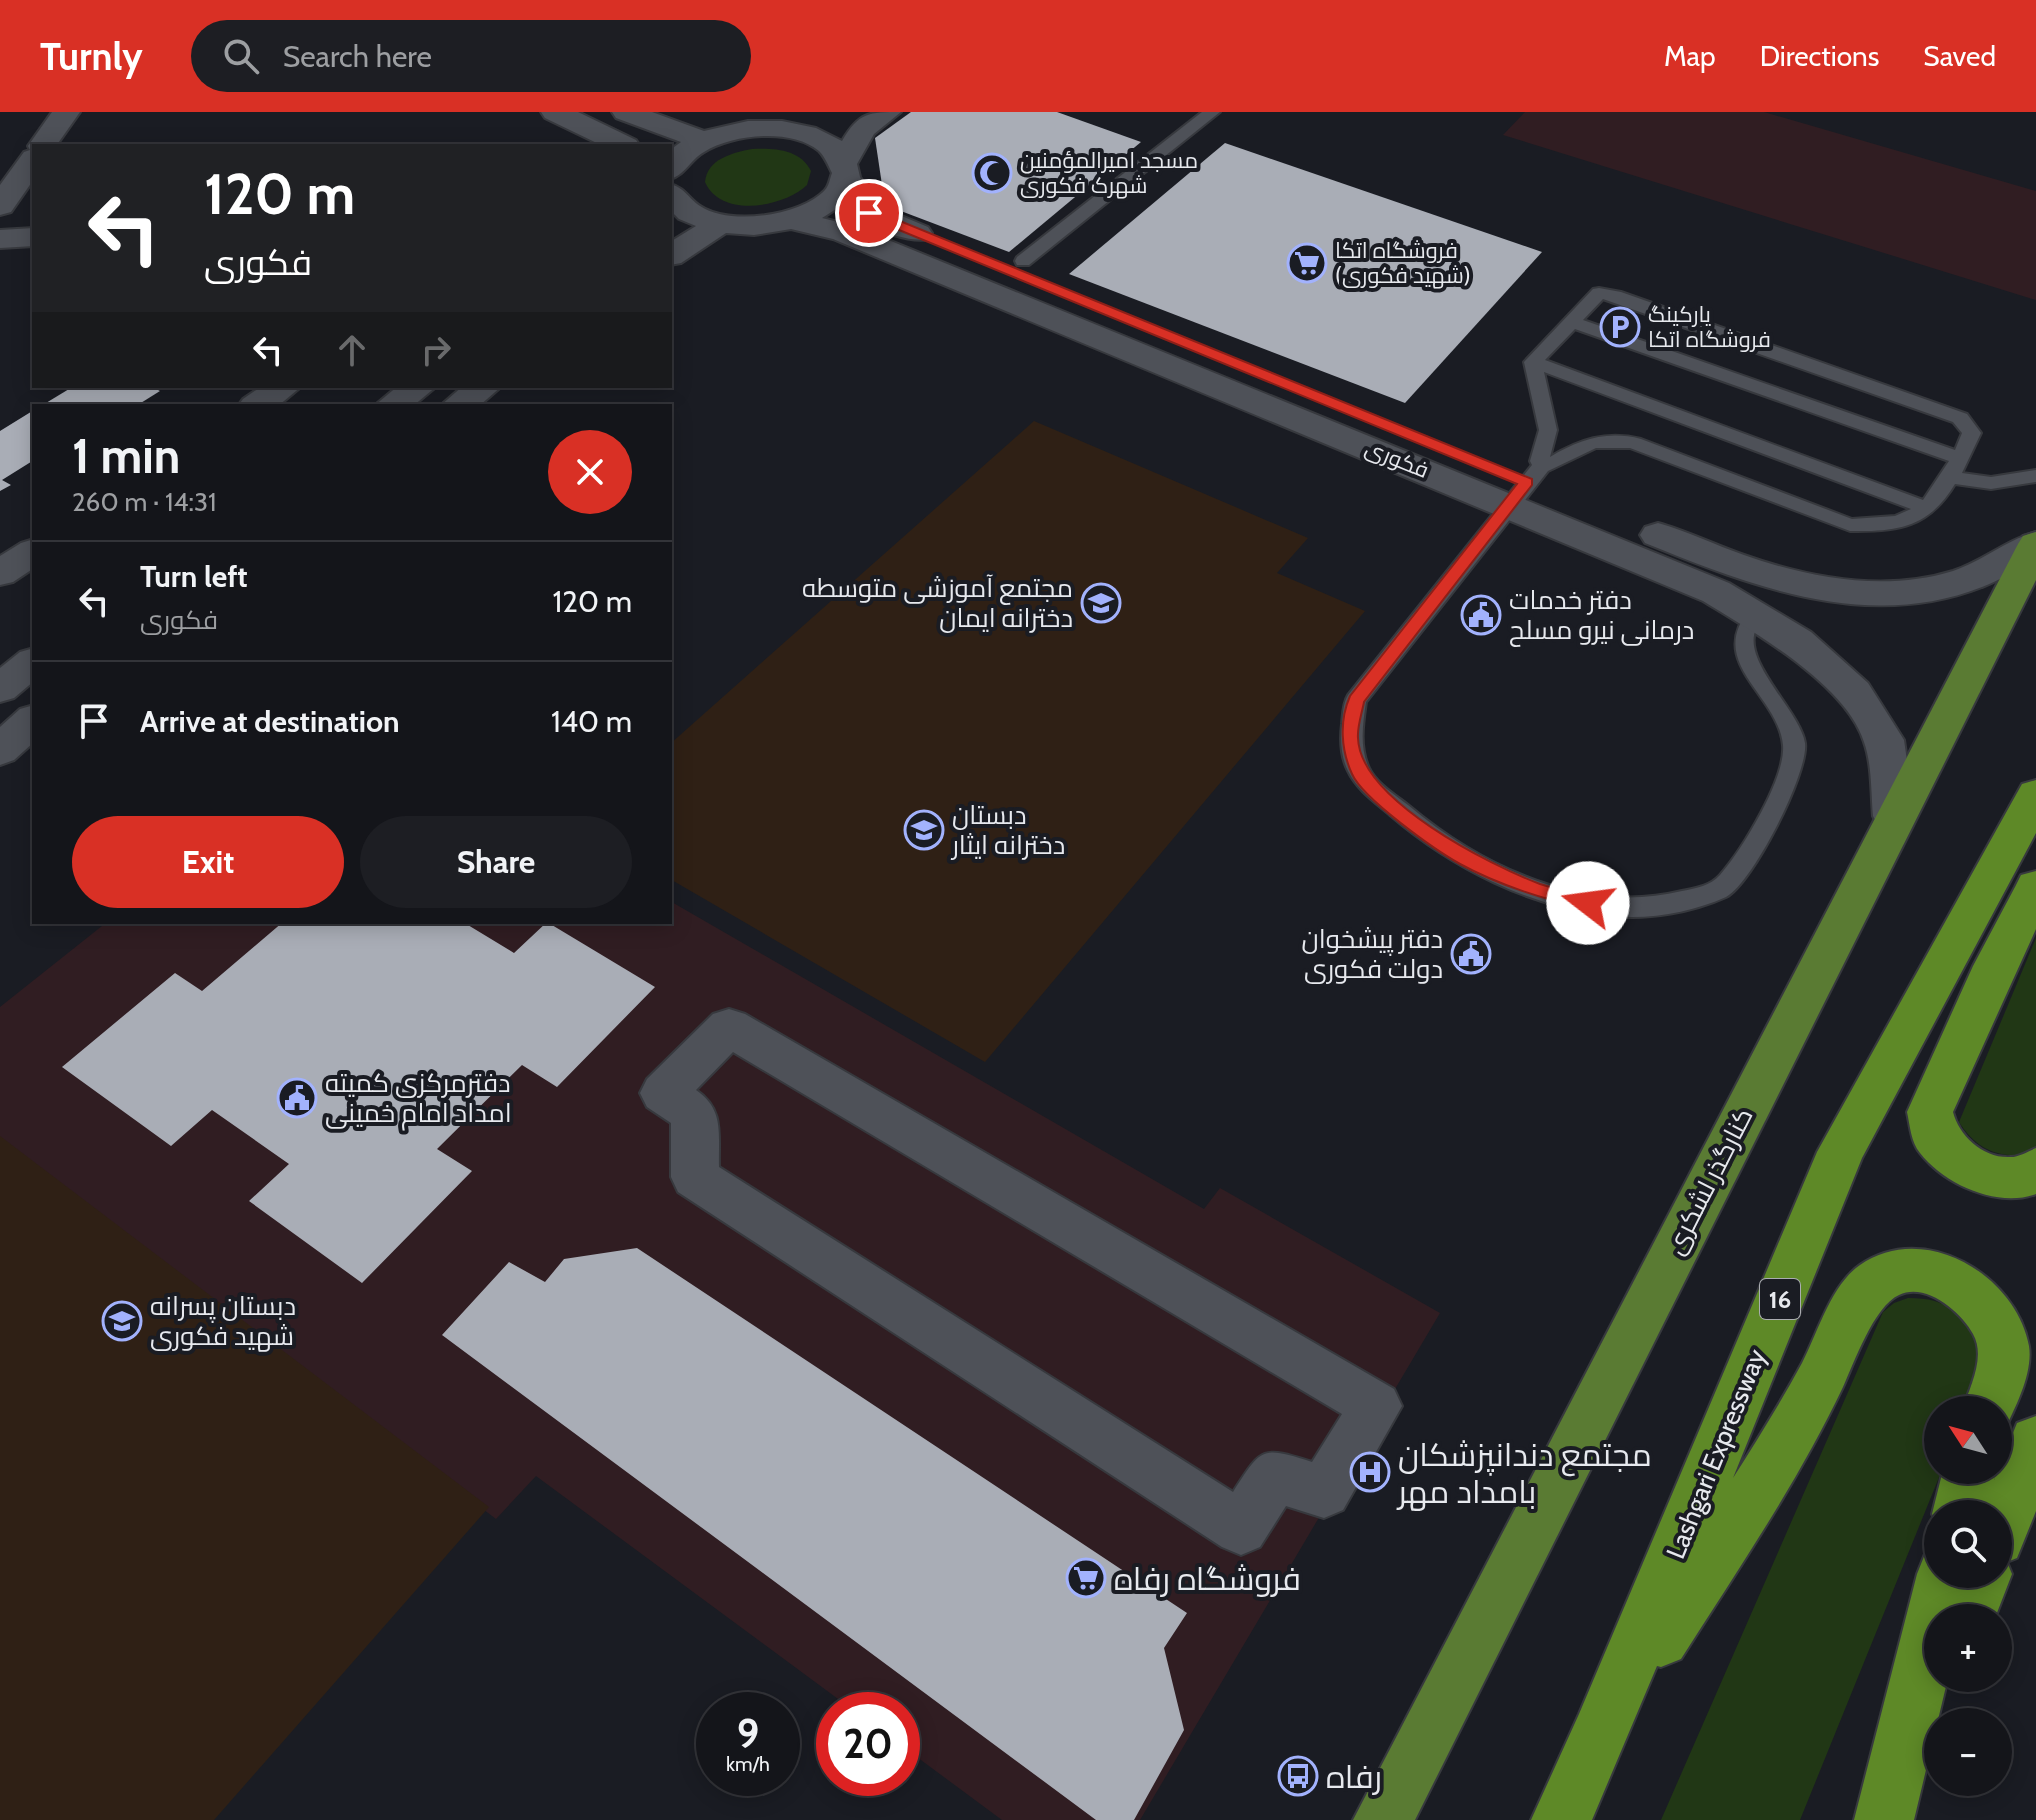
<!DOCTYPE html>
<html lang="en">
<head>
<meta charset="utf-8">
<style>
  body { margin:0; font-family:Cabin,Cairo,sans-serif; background:#1d1e23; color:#f1f3f6; height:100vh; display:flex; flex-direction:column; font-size:30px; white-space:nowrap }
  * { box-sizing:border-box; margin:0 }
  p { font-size:26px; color:#9d9fa2 }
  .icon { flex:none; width:44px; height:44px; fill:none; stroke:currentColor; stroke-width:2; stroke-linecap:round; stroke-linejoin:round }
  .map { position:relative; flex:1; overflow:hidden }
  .sheet { position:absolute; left:32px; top:292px; width:640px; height:520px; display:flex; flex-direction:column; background:#14151a; border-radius:0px; box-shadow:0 4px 20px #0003,0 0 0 2px #333439 }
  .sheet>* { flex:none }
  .guide { position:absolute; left:32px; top:32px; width:640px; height:244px; border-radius:0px; box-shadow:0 4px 20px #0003,0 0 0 2px #333439; background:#202124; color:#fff; overflow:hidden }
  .needle { width:52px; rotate:306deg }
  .buttons { position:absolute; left:1924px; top:1284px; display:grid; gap:16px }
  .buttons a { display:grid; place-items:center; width:88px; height:88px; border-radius:50%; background:#14151a; box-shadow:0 4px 20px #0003,0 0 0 2px #333439; font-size:40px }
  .speed { position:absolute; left:696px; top:1580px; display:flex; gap:16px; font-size:40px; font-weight:700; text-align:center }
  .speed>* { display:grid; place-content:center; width:104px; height:104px; border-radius:50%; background:#14151a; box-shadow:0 4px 20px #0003,0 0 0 2px #333439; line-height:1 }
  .speed small { font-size:20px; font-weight:400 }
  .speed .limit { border:12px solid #d22; background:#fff; color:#111 }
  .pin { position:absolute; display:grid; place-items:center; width:68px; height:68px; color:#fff; margin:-34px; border:4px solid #fff; border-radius:50%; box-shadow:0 2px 8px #0007 }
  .me { position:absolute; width:88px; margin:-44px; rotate:285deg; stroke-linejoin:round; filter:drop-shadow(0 0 6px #0008) }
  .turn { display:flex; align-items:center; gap:28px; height:168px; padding:0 40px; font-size:36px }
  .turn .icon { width:104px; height:104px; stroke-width:2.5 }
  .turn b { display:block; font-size:56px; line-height:68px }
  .lanes { display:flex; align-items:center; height:76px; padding:0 40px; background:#0003; justify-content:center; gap:40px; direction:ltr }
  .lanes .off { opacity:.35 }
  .round { display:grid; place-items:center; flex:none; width:84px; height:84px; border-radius:42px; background:#1d1e23 }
  .overview { display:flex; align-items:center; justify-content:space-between; height:136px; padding:0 40px }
  h1 { font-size:48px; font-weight:700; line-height:60px }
  .cta { display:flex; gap:16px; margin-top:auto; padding:16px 40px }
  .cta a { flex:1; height:92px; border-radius:48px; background:#d93025; color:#fff; font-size:32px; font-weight:700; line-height:92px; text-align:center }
  .cta a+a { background:#1d1e23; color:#f1f3f6 }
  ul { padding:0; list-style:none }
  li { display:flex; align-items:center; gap:24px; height:120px; padding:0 40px; border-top:2px solid #333439 }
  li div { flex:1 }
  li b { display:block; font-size:30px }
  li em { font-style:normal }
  header { display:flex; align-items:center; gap:48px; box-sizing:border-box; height:112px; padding:0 40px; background:#d93025; color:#fff }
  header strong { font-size:38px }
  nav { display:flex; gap:44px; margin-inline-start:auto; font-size:28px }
  .search { width:560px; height:72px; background:#1d1e23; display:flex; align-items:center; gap:20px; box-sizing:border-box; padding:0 28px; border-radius:44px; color:#9d9fa2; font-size:30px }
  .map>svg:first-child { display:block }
  .commercial { fill:#301d22 }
  .education { fill:#2f2015 }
  .green { fill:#213715 }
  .building { fill:#a9adb6 }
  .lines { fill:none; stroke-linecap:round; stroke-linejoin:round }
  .service-casing { stroke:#37393e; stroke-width:4 }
  .minor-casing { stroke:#37393e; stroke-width:4 }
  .primary-casing { stroke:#37393e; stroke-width:4 }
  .trunk-casing { stroke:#37393e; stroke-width:4 }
  .service { fill:#4e5158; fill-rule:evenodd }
  .minor { fill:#4e5158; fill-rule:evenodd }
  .primary { fill:#5a7b33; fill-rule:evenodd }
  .trunk { fill:#5e8927; fill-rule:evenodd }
  .route { fill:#d93025; stroke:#8d1f18; stroke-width:2 }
  .labels { text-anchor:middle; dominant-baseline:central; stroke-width:8; stroke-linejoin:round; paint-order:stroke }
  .far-poi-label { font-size:22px; fill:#e7e9ee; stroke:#1a1c23; text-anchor:start }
  .far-street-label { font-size:22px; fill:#e7e9ee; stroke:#1a1c23 }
  .shield { fill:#1a1c23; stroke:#aaacb1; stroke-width:2 }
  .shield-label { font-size:24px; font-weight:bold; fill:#e7e9ee }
  .poi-label { font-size:26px; fill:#e7e9ee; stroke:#1a1c23; text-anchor:start }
  .street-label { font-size:26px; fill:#e7e9ee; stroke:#1a1c23 }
  .near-poi-label { font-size:32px; fill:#e7e9ee; stroke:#1a1c23; text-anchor:start }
</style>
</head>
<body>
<header>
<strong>Turnly</strong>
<div class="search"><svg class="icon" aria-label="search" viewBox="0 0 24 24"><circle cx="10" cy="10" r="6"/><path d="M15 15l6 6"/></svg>Search here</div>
<nav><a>Map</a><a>Directions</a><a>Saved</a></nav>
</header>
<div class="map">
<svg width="2036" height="1708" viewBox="0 0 2036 1708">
  <rect width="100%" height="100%" fill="#1a1c23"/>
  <!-- commercial -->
  <g class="commercial">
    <polygon points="1525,0 1764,0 2036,79 2036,188 1503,23"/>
    <polygon points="670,789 1204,1097 1220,1076 1440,1201 1140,1708 1002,1708 902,1634 902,1598 853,1598 536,1364 496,1407 0,1029 0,895 107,810 670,810"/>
  </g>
  <!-- education -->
  <g class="education">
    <polygon points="1034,309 1308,426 1277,461 1365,499 985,950 670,767 670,632"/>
    <polygon points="0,1024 489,1395 214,1708 0,1708"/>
  </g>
  <!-- green -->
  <g class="green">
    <path d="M752,37C774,36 800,37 811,59L807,73C784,95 721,107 705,70C707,47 732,41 752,37Z"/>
    <path d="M2036,826V1040C2003,1049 1977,1039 1959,1010Z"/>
    <path d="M1908,1186C1949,1186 1960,1201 1982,1232L1966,1298H1938V1358H1942L1800,1708H1661L1883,1200L1894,1191Z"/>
  </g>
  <!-- building -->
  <g class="building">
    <polygon points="911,0 1057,0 1141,30 1009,140 885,93 875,26"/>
    <polygon points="1225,31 1542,140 1405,291 1069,162"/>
    <polygon points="74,274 150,274 160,279 136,294 41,294"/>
    <polygon points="34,298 34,348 2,368 11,373 0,379 0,319"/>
    <polygon points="283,810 463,810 514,841 547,810 655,875 557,975 522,953 437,1037 472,1059 362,1171 249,1089 289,1052 212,998 171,1034 62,955 175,861 202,879"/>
    <polygon points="637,1136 1187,1501 1164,1536 1184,1618 1134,1708 1096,1708 442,1223 509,1150 545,1170 564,1147"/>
  </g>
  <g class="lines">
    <!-- service casing -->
    <g class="service-casing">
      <g id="service">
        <polygon points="1202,0 1220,0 1029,153 1017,153 1015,149 1017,145"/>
        <path d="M1599,176L1621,180L1967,302L1981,321L1962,361L1991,365L2036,358V370L1991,377L1955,372C1929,415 1899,420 1850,419L1630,336H1596L1548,359L1366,590C1363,611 1359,635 1369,656C1376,671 1395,683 1408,693C1483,756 1584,803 1682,779C1697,776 1710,774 1720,763C1742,738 1786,666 1783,633C1778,582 1705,551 1750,497H1764L1767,502C1764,507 1759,512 1756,517C1741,549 1800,599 1805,631C1809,660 1752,772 1726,785C1693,800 1649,808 1613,804C1531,796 1452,756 1390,703C1375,690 1357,678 1348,659C1341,645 1340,628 1342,612C1343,602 1343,591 1348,583L1532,353L1530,349L1539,318L1524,250L1593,177ZM1603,187L1953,310L1962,321L1955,338L1583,208ZM1575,217L1949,349L1923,388L1545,248ZM1544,260L1911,397L1895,404L1852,407L1641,327C1606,318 1579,328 1550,345L1557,318Z"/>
      </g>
    </g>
    <!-- minor casing -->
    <g class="minor-casing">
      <g id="minor">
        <polygon points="52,0 80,0 56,34 34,34 34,67 11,100 0,103 0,73 24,40 30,38 28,34"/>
        <polygon points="541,0 578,0 636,28 640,34 603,34 545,6"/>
        <path d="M612,0H652L704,19L748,9H782L816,16L842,29C859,0 869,0 901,0L874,22L857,52L860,65L880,95L928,115L932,121L928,127C912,131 871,118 858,107C853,103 850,95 847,90L822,106L854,114L1729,471L1811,520L1868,571L1904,628L1915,704L1909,715L1894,719L1879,715L1873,704C1871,681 1872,652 1864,630C1846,572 1752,519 1703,489L833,127L791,117L754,123L726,121L681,151L670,153V130L696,114L679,107L670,98V72C685,76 688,86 700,94C729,114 801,104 825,78C829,74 830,66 832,61C828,53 825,45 819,39C791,16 733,22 704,40C690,48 685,63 670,67V38L681,30L616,6Z"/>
        <polygon points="34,116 34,134 0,136 0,118"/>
        <polygon points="262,274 302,274 278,294 238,294 243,287"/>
        <polygon points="398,274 437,274 413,294 374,294"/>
        <polygon points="463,274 502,274 479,294 440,294"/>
        <path d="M1658,411C1687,419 1715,433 1744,443C1809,466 1885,480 1953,459C1983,449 2006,428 2036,420V447C2018,457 2001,468 1982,475C1868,520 1751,474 1645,431L1640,423L1645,415Z"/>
        <polygon points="34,427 34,456 13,470 0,473 0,444 21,431"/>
        <polygon points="34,536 34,569 14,586 0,590 0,556 20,540"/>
        <polygon points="34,593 34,630 14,648 0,653 0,615 20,597"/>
        <path d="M729,897L745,902L1394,1277L1402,1294L1343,1398L1324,1406L1286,1394L1260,1435L1241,1443L1222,1435L678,1080L671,1065V1011L647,995L640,981L647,967L713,902ZM733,940L1342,1302L1312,1350C1261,1334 1262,1335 1233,1380L719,1055C718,1022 725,998 696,978Z"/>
      </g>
    </g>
    <!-- primary casing -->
    <g class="primary-casing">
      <polygon id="primary" points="2036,420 2036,468 1415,1708 1353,1708 2018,432 2023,424"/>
    </g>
    <!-- trunk casing -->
    <g class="trunk-casing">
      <g id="trunk">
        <path d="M2036,668V721L1862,1046L1733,1366C1757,1328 1781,1290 1802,1251C1818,1220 1831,1173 1860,1153C1924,1108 2016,1163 2029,1234C2033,1260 2017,1292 2006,1315L1998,1319V1298H1962C1970,1275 1986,1245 1973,1222C1961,1200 1926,1170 1899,1183C1874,1194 1854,1251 1843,1275C1798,1370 1737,1459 1681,1547L1661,1555L1657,1554L1592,1708H1531L1579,1602L1817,1040L2022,672Z"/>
        <path d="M2036,759V817L1953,1000C1959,1024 1984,1047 2011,1045C2019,1045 2029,1039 2036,1036V1082C1998,1096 1945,1073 1920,1041C1911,1030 1910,1014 1907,1000L1973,854L2015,775L2021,763Z"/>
        <polygon points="2036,1304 2036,1399 2017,1446 2007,1450 2012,1462 1995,1506 1938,1506 1938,1566 1948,1566 1914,1708 1854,1708 1917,1462 1925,1442 1938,1437 1938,1462 1998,1462 1998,1402 1938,1402 1938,1416 1932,1402 1943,1358 1997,1358 1994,1368 2017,1311"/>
      </g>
    </g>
    <!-- service -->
    <use href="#service" class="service"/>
    <!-- minor -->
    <use href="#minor" class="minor"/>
    <!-- primary -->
    <use href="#primary" class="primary"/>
    <!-- trunk -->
    <use href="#trunk" class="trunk"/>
  </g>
  <!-- route -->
  <path class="route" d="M865,98H873L1532,367V373L1364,590C1362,601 1357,615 1358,626C1360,688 1490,753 1540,772C1558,778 1577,781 1594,786L1597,791L1594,796L1588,798C1545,787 1500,774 1460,752C1435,738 1363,687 1352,662C1341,638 1339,609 1350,584L1517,372L865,104Z"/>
  <!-- icons -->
  <defs>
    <g id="mosque-ring" transform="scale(2)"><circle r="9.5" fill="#1a1c23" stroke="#a2b2fd" stroke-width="1.5"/><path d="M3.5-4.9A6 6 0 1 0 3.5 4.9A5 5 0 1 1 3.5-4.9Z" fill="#a2b2fd"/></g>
    <g id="supermarket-ring" transform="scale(2)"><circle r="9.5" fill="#1a1c23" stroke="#a2b2fd" stroke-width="1.5"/><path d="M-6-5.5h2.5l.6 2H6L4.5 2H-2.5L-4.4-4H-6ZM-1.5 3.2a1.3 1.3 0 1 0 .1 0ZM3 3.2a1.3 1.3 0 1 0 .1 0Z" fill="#a2b2fd"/></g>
    <g id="parking-ring" transform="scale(2)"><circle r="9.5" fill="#1a1c23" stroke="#a2b2fd" stroke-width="1.5"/><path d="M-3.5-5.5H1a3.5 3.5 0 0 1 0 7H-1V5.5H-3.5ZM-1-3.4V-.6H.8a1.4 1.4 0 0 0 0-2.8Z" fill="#a2b2fd"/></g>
    <g id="school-ring" transform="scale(2)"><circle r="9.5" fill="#1a1c23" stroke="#a2b2fd" stroke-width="1.5"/><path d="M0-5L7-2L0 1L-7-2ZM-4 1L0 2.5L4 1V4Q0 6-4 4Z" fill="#a2b2fd"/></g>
    <g id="civic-ring" transform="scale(2)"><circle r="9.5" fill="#1a1c23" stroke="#a2b2fd" stroke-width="1.5"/><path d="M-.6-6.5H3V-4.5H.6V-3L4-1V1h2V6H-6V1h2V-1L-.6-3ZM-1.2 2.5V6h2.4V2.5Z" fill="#a2b2fd"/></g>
    <g id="hospital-ring" transform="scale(2)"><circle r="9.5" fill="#1a1c23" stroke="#a2b2fd" stroke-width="1.5"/><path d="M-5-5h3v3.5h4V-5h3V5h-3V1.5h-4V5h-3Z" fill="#a2b2fd"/></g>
    <g id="bus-ring" transform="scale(2)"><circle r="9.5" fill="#1a1c23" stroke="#a2b2fd" stroke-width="1.5"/><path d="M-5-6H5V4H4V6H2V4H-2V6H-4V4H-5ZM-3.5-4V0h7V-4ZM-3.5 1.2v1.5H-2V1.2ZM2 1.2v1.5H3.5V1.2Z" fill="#a2b2fd"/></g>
  </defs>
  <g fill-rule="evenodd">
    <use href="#mosque-ring" x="992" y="61"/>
    <use href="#supermarket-ring" x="1307" y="151"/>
    <use href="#parking-ring" x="1620" y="215"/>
    <use href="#school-ring" x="1101" y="491"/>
    <use href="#civic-ring" x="1481" y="503"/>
    <use href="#school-ring" x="924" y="718"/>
    <use href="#civic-ring" x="1471" y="842"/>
    <use href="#civic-ring" x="297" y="986"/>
    <use href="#school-ring" x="122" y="1209"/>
    <use href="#hospital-ring" x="1370" y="1360"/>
    <use href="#supermarket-ring" x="1086" y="1466"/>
    <use href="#bus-ring" x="1298" y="1664"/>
  </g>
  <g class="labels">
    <!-- far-poi labels -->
    <g class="far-poi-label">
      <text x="1020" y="48">مسجد امیرالمؤمنین<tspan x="1020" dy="25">شهرک فکوری</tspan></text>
      <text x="1335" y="138">فروشگاه اتکا<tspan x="1335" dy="25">(شهید فکوری)</tspan></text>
      <text x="1648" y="202">پارکینگ<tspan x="1648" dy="25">فروشگاه اتکا</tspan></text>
    </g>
    <!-- far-street labels -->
    <g class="far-street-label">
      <text transform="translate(1397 347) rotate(22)">فکوری</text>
    </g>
    <!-- shield labels -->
    <rect class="shield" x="1760" y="1167" width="40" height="40" rx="6"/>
    <g class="shield-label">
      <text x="1780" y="1187">16</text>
    </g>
    <!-- poi labels -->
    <g class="poi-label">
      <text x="1073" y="476" text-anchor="end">مجتمع آموزشی متوسطه<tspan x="1073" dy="30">دخترانه ایمان</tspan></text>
      <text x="1509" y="488">دفتر خدمات<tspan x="1509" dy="30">درمانی نیرو مسلح</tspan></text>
      <text x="952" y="703">دبستان<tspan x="952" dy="30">دخترانه ایثار</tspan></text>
      <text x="1443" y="827" text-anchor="end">دفتر پیشخوان<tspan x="1443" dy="30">دولت فکوری</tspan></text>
      <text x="325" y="971">دفترمرکزی کمیته<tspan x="325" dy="30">امداد امام خمینی</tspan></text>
      <text x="150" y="1194">دبستان پسرانه<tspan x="150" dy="30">شهید فکوری</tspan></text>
    </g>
    <!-- street labels -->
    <g class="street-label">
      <text transform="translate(1709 1069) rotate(-63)">کنارگذر لشکری</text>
      <text transform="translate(1716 1342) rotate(-68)">Lashgari Expressway</text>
    </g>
    <!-- near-poi labels -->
    <g class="near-poi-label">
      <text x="1398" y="1342">مجتمع دندانپزشکان<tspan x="1398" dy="37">بامداد مهر</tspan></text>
      <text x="1114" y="1466">فروشگاه رفاه</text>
      <text x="1326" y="1664">رفاه</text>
    </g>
  </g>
</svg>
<div class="buttons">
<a><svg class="needle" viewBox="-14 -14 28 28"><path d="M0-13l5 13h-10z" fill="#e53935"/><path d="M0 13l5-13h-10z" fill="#9d9fa2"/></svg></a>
<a><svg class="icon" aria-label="search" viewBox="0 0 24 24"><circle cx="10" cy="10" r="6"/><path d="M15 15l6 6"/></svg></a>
<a>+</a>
<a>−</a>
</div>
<div class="speed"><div>9<small>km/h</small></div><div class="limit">20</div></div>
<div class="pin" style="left:869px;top:101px;background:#d93025"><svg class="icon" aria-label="arrive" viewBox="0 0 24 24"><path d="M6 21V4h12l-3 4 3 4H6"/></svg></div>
<svg class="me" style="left:1588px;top:791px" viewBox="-20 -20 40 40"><circle r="19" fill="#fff"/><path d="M0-13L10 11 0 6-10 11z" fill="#d93025"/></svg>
<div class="guide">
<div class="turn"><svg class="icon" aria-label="left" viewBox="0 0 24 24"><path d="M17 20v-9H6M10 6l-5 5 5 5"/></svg><div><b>120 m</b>فکوری</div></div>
<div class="lanes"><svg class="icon" aria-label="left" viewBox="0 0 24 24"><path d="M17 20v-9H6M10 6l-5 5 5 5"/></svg><svg class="icon off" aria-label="ahead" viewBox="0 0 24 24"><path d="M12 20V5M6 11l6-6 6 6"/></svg><svg class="icon off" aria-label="right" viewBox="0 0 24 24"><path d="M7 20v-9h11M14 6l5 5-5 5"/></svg></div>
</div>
<section class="sheet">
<div class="overview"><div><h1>1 min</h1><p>260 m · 14:31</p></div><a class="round" style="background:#d93025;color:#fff"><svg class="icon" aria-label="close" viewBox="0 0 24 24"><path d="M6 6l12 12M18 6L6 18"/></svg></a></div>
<ul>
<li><svg class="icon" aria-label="left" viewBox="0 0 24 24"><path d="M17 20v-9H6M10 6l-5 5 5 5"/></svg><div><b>Turn left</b><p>فکوری</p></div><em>120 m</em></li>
<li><svg class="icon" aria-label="arrive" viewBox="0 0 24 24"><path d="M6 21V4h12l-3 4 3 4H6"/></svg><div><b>Arrive at destination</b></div><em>140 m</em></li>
</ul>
<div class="cta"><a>Exit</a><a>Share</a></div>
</section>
</div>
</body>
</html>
